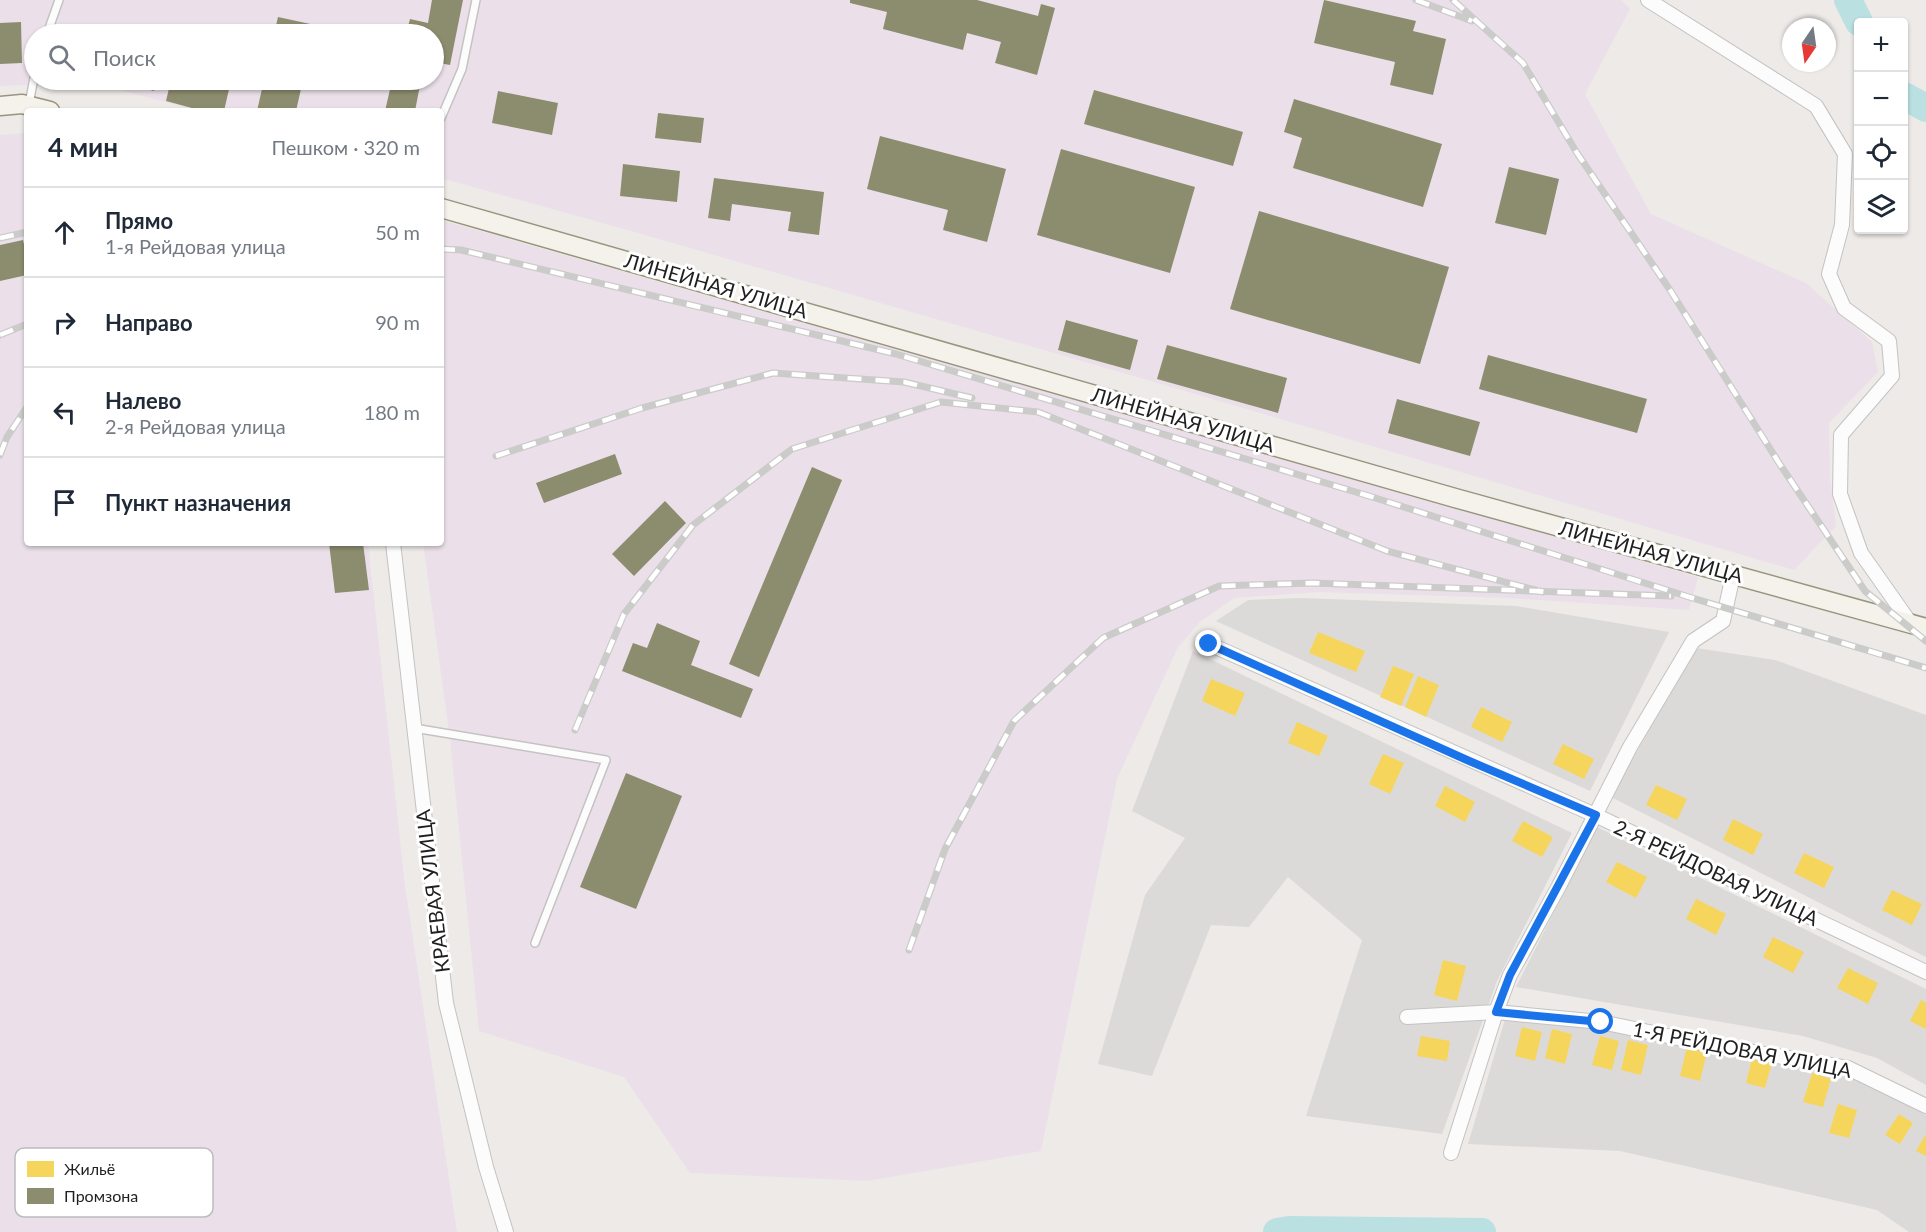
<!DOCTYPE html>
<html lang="ru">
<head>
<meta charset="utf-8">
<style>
  :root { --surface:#fff; --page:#f6f6f7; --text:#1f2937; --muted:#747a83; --line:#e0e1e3 }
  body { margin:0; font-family:Lato,sans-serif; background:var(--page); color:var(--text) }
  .controls { position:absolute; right:18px; top:18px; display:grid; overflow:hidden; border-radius:6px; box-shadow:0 2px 4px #0004 }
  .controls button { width:54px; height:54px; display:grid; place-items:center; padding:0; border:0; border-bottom:2px solid var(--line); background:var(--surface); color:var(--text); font:30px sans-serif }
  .compass { position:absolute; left:1782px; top:18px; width:54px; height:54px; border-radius:50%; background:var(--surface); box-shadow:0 2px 4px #0004; rotate:193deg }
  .stop { position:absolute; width:18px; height:18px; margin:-14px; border:4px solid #1a73e8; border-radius:50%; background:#fff }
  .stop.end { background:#1a73e8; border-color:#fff; box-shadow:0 2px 6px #0008 }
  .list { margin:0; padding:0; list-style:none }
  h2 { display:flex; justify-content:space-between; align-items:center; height:78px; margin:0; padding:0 24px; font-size:26px }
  h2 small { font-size:20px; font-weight:400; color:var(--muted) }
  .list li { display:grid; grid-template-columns:39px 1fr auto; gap:18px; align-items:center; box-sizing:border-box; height:90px; padding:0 24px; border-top:2px solid var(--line) }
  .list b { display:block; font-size:22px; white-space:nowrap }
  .list p { margin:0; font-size:20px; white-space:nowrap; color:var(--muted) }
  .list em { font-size:20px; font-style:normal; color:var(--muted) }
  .icon { flex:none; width:33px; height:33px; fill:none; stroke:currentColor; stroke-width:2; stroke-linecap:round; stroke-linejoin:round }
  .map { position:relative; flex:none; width:1926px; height:1232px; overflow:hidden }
  .search { position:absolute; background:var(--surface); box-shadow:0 2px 4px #0004; left:24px; top:24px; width:420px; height:66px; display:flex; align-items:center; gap:15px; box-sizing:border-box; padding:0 21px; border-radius:33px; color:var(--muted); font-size:22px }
  .panel { position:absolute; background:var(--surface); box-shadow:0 2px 4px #0004; left:24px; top:108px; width:420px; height:438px; border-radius:6px }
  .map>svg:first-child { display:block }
  .residential { fill:#dcdad9 }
  .industrial { fill:#ebe0e9 }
  .homes { fill:#f6d55c }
  .industry { fill:#8c8c6e }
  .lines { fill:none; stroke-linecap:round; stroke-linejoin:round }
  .river { stroke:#bae0e2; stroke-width:28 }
  .lane-casing { stroke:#c4c3c2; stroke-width:10 }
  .street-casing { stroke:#c4c3c2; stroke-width:16 }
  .secondary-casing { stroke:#98957e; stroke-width:21 }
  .lane { stroke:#fcfcfc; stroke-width:7 }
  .street { stroke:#fcfcfc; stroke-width:14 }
  .secondary { stroke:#f4f2eb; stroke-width:18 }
  .rail-casing { stroke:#cbcbca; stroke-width:7 }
  .rail { stroke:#fff; stroke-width:4.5; stroke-dasharray:14; stroke-linecap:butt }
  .route { stroke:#1a73e8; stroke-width:8 }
  .labels { text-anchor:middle; stroke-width:6; stroke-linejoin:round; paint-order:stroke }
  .street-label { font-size:20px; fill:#1f1f1f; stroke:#fff }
  .key { fill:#fff; stroke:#bcbcbc; stroke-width:1.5 }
  .key-label { font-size:16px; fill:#1f1f1f }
</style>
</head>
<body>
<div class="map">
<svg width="1926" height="1232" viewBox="0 0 1926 1232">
  <rect width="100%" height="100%" fill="#edeae8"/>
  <g class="residential">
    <polygon points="1301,598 1516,606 1669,632 1590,791 1216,621 1248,600"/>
    <polygon points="1696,648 1775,660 1926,715 1926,957 1611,797"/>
    <polygon points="1193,651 1572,833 1497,981 1442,1134 1306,1116 1362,940 1288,877 1249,927 1211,925 1152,1076 1098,1064 1145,895 1185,838 1132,811"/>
    <polygon points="1597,827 1926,989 1926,1085 1877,1058 1803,1036 1516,987"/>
    <polygon points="1506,1016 1820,1057 1926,1115 1926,1232 1909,1232 1877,1210 1620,1151 1468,1144"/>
  </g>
  <g class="industrial">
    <polygon points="0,0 1621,0 1630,9 1585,94 1651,214 1806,283 1872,342 1878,372 1829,423 1830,477 1836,526 1794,570 1144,379 624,229 441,178 441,111 198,111 84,80 434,80 434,34 34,34 34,80 43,80 29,85 0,86"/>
    <polygon points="24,133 27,134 27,543 368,543 405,886 457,1232 0,1232 0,135"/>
    <polygon points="441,220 1698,577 1689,610 1507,598 1319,592 1234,598 1200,622 1178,647 1117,779 1041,1151 867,1181 690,1173 624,1077 479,1031 450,739 423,543 441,543"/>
  </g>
  <g class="homes">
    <polygon points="1318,632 1365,651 1356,672 1309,653"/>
    <polygon points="1393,666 1414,674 1401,706 1380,697"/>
    <polygon points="1418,676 1439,685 1426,717 1405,707"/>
    <polygon points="1211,679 1245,693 1235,716 1202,701"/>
    <polygon points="1481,707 1512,722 1502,742 1471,727"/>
    <polygon points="1297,722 1328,736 1319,756 1288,743"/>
    <polygon points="1563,744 1594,759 1584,779 1553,764"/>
    <polygon points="1383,754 1404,763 1390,794 1369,784"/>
    <polygon points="1656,785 1687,799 1677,820 1646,805"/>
    <polygon points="1445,786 1475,802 1465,822 1435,806"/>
    <polygon points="1733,819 1763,834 1753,855 1723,840"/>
    <polygon points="1523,821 1553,837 1542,857 1512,841"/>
    <polygon points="1804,853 1834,867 1824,888 1794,873"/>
    <polygon points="1617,862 1647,877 1636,898 1606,882"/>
    <polygon points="1892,890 1922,904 1912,925 1882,910"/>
    <polygon points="1696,899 1726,914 1716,935 1686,919"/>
    <polygon points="1773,937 1804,952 1793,973 1763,957"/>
    <polygon points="1443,960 1466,966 1457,1001 1434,995"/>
    <polygon points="1848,968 1878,983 1868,1004 1837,988"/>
    <polygon points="1921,1000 1926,1003 1926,1029 1910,1021"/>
    <polygon points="1522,1027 1542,1032 1535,1061 1515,1056"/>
    <polygon points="1552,1029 1572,1034 1565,1064 1545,1058"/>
    <polygon points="1421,1036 1450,1041 1447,1061 1417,1056"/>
    <polygon points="1600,1036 1619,1041 1612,1070 1592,1065"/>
    <polygon points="1628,1040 1648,1045 1641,1075 1621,1070"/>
    <polygon points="1687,1047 1707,1052 1700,1081 1680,1076"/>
    <polygon points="1753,1054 1773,1059 1765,1088 1746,1083"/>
    <polygon points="1812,1073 1831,1079 1823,1107 1803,1102"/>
    <polygon points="1838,1104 1857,1110 1849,1138 1829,1133"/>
    <polygon points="1899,1114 1913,1123 1900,1144 1885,1135"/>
    <polygon points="1926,1134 1926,1156 1916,1151"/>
  </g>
  <g class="industry">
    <polygon points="432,0 463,0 450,65 434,62 434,34 406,34 410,19 428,23"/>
    <polygon points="850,0 977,0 1038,16 1041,4 1055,8 1037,75 995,63 1001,42 967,33 963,50 883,29 887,12 850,3"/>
    <polygon points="1324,0 1416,21 1413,31 1446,39 1433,95 1390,85 1395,62 1314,43"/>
    <polygon points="278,17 315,25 313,34 274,34"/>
    <polygon points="21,22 22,63 0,64 0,23"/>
    <polygon points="114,80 157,80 154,91"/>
    <polygon points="171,80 209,80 230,85 224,111 203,111 166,101"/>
    <polygon points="264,80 303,80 296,111 257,111"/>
    <polygon points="370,80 421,80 415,111 385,111 391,85"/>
    <polygon points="1094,90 1243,132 1233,166 1084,124"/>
    <polygon points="498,91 558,103 552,135 492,123"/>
    <polygon points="1294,99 1442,144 1423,207 1293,168 1302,138 1284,132"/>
    <polygon points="658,113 704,118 701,143 655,138"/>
    <polygon points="880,136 1006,169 987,242 943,230 948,210 867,189"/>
    <polygon points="1061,149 1195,187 1170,273 1037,235"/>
    <polygon points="623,164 680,171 677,202 620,196"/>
    <polygon points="1509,167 1559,179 1546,235 1495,223"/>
    <polygon points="714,178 824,192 819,235 788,231 791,212 732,204 730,221 708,218"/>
    <polygon points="1259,211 1449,267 1420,364 1230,309"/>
    <polygon points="23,240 27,258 27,275 0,281 0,245"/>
    <polygon points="1066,320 1138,340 1130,370 1058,350"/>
    <polygon points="1167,345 1287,378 1278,413 1157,379"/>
    <polygon points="1488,355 1647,399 1637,433 1479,389"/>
    <polygon points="1397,399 1480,422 1470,456 1388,433"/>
    <polygon points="615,454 622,474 544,503 536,483"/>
    <polygon points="812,467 842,480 759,677 729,664"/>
    <polygon points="665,501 686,523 634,576 612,554"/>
    <polygon points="329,543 363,543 369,590 335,593"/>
    <polygon points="657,623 700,641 691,665 753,689 741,718 622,671 633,643 647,648"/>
    <polygon points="626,773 682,796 636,909 580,887"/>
  </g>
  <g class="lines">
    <g class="river">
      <polyline points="1848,0 1859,22"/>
      <polyline points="1904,96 1926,108"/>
      <polyline points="1277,1232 1289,1230 1482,1232"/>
    </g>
    <g class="lane-casing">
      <g id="lane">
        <polyline points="47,34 59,0"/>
        <polyline points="29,104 34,78"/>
        <polyline points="441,118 462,69 476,0"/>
        <polyline points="414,728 606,760 535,943"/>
      </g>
    </g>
    <g class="street-casing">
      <g id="street">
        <polyline points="1648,0 1816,106 1845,154 1842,225 1829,274 1844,308 1889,341 1892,376 1841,435 1840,494 1861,553 1911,624"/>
        <polyline points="393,543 446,1003 486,1167 506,1232"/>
        <polyline points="1209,644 1595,815 1926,972"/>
        <polyline points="1407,1017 1496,1012 1601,1022 1706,1044 1848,1068 1926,1106"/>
        <polyline points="1451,1153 1496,1012 1510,975 1559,886 1630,747 1693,641 1723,621 1733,575"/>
      </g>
    </g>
    <g class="secondary-casing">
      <g id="secondary">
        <polyline points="0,106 22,104 50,111"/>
        <polyline points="441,208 1455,498 1926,628"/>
      </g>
    </g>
    <use href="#lane" class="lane"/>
    <use href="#street" class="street"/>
    <use href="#secondary" class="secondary"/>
    <g class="rail-casing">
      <g id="rail">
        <polyline points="1416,0 1472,21"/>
        <polyline points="1453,0 1523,63 1577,153 1670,290 1779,463 1865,591 1926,641"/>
        <polyline points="0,238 27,232"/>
        <polyline points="441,249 461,250 896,354 1369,496 1689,597 1926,668"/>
        <polyline points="0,335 27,324"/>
        <polyline points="0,455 7,437 27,407"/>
        <polyline points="496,456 642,408 773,373 904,382 972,398"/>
        <polyline points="575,730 624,614 693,525 792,449 941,402 1038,412 1387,551 1543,592"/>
        <polyline points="909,950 945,849 1014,721 1103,638 1219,586 1312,583 1671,596"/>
      </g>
    </g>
    <use href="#rail" class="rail"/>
  </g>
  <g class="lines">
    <polyline class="route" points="1209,644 1467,760 1596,815 1510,975 1496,1012 1601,1022"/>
  </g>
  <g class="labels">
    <g class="street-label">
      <text transform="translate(716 286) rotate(16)" y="7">ЛИНЕЙНАЯ УЛИЦА</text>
      <text transform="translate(1183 420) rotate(16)" y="7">ЛИНЕЙНАЯ УЛИЦА</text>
      <text transform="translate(1651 552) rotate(15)" y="7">ЛИНЕЙНАЯ УЛИЦА</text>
      <text transform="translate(1716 873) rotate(25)" y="7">2-Я РЕЙДОВАЯ УЛИЦА</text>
      <text transform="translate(433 891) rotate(-97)" y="7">КРАЕВАЯ УЛИЦА</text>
      <text transform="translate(1742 1050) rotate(11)" y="7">1-Я РЕЙДОВАЯ УЛИЦА</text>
    </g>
  </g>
  <rect x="15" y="1148" width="198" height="69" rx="9" class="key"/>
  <rect x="27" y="1161" width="27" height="16" fill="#f6d55c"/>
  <rect x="27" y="1188" width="27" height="16" fill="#8c8c6e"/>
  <g class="key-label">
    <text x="64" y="1175">Жильё</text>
    <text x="64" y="1202">Промзона</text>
  </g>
</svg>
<div class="controls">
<button>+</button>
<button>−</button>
<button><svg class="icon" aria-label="locate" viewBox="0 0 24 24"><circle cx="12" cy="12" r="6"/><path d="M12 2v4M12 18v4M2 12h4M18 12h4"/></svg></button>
<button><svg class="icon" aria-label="layers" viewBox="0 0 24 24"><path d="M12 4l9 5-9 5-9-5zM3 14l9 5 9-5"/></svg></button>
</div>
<svg class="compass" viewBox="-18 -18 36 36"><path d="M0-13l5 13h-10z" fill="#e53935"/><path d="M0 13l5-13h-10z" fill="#747a83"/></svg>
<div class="stop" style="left:1601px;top:1022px"></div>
<div class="stop end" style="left:1209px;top:644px"></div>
<div class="search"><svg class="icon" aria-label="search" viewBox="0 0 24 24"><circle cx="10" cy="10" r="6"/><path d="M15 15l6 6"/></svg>Поиск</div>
<section class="panel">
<h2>4 мин<small>Пешком · 320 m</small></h2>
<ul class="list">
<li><svg class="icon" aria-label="ahead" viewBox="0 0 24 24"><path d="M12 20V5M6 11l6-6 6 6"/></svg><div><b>Прямо</b><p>1-я Рейдовая улица</p></div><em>50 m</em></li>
<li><svg class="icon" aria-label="right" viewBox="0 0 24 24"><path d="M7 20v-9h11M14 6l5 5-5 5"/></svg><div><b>Направо</b></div><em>90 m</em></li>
<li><svg class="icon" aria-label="left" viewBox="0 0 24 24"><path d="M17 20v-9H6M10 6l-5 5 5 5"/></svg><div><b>Налево</b><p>2-я Рейдовая улица</p></div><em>180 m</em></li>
<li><svg class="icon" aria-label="arrive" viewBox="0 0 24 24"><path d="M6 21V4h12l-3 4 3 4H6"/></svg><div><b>Пункт назначения</b></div></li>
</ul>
</section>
</div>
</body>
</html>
